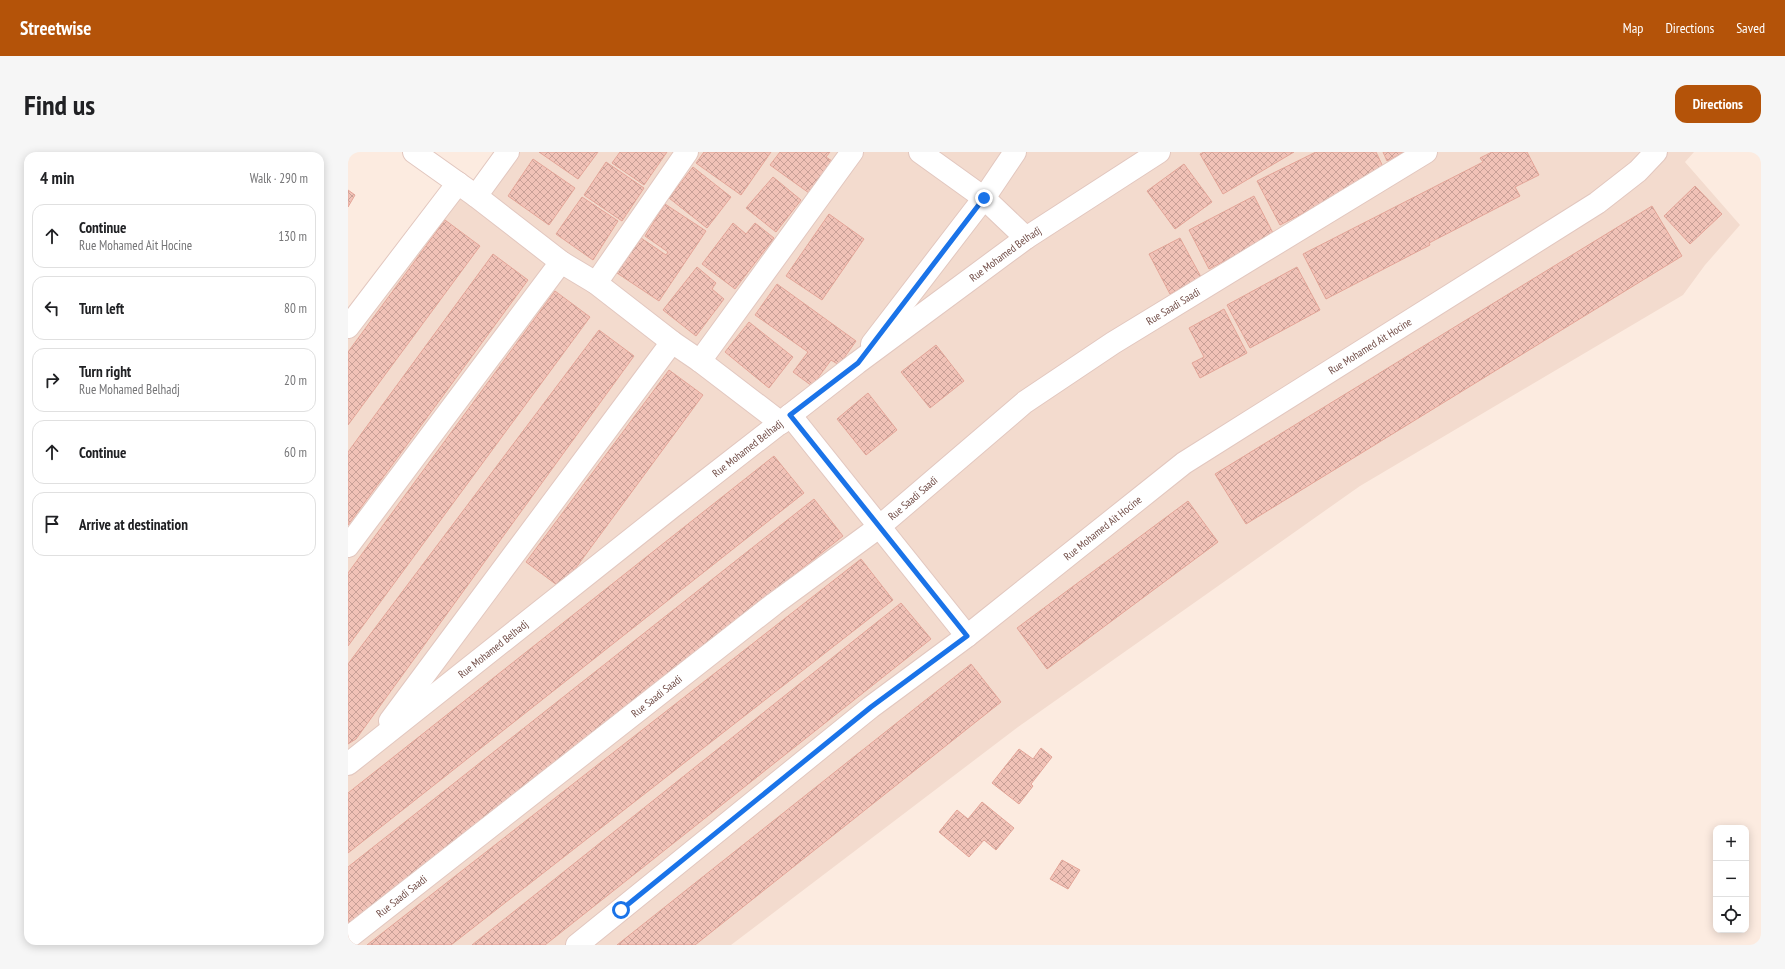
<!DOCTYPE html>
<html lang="en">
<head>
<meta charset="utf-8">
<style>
  :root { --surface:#fff; --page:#f6f6f6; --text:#202124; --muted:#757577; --line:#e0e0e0; --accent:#b45309 }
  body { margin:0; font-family:"PT Sans Narrow",sans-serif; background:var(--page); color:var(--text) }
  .controls { position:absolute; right:12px; bottom:12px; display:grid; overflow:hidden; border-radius:8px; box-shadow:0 2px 10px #0003 }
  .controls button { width:36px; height:36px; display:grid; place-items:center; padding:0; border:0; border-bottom:1px solid var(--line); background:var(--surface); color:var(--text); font:20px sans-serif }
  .stop { position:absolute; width:12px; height:12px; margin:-9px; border:3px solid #1a73e8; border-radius:50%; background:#fff }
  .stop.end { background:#1a73e8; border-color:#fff; box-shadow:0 1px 4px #0008 }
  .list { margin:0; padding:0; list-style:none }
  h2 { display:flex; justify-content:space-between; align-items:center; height:52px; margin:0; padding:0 16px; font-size:17px }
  h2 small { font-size:13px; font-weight:400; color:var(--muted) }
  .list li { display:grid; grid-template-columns:26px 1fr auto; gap:12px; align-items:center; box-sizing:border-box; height:64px; margin:0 8px 8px; padding:0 8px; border:1px solid var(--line); border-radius:12px }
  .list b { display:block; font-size:15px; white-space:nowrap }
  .list p { margin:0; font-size:13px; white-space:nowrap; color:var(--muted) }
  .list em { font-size:13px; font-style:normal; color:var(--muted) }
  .icon { flex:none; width:22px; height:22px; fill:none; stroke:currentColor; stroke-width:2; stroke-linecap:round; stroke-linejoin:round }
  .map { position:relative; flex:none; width:1413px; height:793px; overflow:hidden; border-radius:12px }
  header { display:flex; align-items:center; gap:24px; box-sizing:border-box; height:56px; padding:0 20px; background:var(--accent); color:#fff }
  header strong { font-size:19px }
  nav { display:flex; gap:22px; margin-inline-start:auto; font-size:14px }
  .intro { display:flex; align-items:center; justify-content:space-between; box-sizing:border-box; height:96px; padding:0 24px }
  h1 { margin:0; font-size:28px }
  .button { padding:10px 18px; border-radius:12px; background:var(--accent); color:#fff; font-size:14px; font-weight:700 }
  main { display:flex; gap:24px; padding:0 24px }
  aside { flex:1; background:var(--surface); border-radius:12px; box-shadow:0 2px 10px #0003 }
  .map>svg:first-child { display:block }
  .residential { fill:#f3dbce }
  .building { fill:url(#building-cross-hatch); stroke:#e3a598 }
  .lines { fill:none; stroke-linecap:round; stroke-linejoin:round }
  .minor-casing { stroke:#e2c7bf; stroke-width:24 }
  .minor { stroke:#fff; stroke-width:22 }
  .route { stroke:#1a73e8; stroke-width:5 }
  .labels { text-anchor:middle; stroke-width:3; stroke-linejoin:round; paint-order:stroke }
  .street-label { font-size:11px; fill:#724e48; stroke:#fff0e6 }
</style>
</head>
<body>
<header>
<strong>Streetwise</strong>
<nav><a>Map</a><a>Directions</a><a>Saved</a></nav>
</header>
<div class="intro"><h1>Find us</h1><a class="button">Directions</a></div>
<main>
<aside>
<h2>4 min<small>Walk · 290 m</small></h2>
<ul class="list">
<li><svg class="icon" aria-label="ahead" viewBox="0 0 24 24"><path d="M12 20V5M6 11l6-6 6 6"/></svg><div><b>Continue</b><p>Rue Mohamed Ait Hocine</p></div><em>130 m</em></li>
<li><svg class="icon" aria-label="left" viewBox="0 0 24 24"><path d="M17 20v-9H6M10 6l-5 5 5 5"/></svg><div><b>Turn left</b></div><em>80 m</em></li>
<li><svg class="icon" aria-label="right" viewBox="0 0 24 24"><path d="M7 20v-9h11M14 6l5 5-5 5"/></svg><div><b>Turn right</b><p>Rue Mohamed Belhadj</p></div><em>20 m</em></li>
<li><svg class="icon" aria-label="ahead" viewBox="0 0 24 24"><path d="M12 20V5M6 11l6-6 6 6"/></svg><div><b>Continue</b></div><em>60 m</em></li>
<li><svg class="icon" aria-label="arrive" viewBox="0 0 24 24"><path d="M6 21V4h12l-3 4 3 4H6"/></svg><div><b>Arrive at destination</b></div></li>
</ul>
</aside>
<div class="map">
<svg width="1413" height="793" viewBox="0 0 1413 793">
  <defs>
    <pattern id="building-cross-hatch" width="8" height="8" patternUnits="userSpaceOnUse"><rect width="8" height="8" fill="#f1c2b7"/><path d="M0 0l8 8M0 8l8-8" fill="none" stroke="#c8a097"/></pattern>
  </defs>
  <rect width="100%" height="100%" fill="#fcebe0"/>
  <polygon class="residential" points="149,0 1346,0 1337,10 1392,73 1357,113 1335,143 1012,334 670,575 383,793 0,793 0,163 109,44 134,20"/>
  <g class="building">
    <polygon points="191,0 250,0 230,27"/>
    <polygon points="272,0 319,0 296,33 264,11"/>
    <polygon points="356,0 423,0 393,43 348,11"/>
    <polygon points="432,0 482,0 478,5 484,9 461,41 422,13"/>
    <polygon points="856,0 946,0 875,42 852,2"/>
    <polygon points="968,0 1028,0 1037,19 932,73 909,29"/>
    <polygon points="1035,0 1056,0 1039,9"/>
    <polygon points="1144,0 1179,0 1191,23 1167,35 1172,44 1081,91 1082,93 978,147 955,102 1135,10 1132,6"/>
    <polygon points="185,7 227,36 201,73 160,44"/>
    <polygon points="258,10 296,36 274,69 236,43"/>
    <polygon points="836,12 864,50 827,77 799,39"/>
    <polygon points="345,15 383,45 359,76 321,46"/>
    <polygon points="425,25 453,48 428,80 398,56"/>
    <polygon points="1347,34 1374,62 1342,92 1316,64"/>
    <polygon points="0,38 7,43 0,55"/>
    <polygon points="906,44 926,83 861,117 841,78"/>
    <polygon points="234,45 270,69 245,108 208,82"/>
    <polygon points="317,52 358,79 311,149 269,121 293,86 318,103 320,100 297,84"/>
    <polygon points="1304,54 1334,104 898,372 867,322"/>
    <polygon points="481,62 516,87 474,148 438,124"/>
    <polygon points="97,68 132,94 0,273 0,200"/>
    <polygon points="385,71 398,82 407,71 426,86 387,137 354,112"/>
    <polygon points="832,86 853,125 822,142 801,102"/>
    <polygon points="145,102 180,128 0,373 0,300"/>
    <polygon points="349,115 368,131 364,137 376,147 348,184 315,158"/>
    <polygon points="949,115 972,158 902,196 879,153"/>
    <polygon points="429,132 508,189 491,213 483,208 464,234 445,220 460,200 407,163"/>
    <polygon points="207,139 242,165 0,494 0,421"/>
    <polygon points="876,157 899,201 852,226 844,211 856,205 841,176"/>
    <polygon points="401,170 445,205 421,236 377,200"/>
    <polygon points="251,178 286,204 8,587 0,592 0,512"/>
    <polygon points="588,193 616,229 582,256 553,220"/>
    <polygon points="321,218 355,243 213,436 178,410"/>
    <polygon points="520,241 549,278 518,303 489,267"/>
    <polygon points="426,304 456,341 0,701 0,641"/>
    <polygon points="466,347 495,384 0,775 0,715"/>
    <polygon points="840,349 870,390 699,517 669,476"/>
    <polygon points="513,407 545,448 103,793 19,793"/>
    <polygon points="553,451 583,487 197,793 124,793"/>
    <polygon points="623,512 653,550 347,793 269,793"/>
    <polygon points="693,596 704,605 683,632 685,634 671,652 644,631 671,597 685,607"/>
    <polygon points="634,650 666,676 648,698 636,688 621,705 591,680 609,658 620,667"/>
    <polygon points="714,708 732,718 720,737 702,727"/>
  </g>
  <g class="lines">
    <g class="minor-casing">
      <g id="minor">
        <polyline points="66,0 128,44 213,110 248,131 324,190 352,209 433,271"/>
        <polyline points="572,0 636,46 678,86"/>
        <polyline points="128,44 160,0"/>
        <polyline points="248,131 339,0"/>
        <polyline points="0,175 110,31"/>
        <polyline points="524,192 636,46 667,0"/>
        <polyline points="352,209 504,0"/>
        <polyline points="442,263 619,484"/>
        <polyline points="0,394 213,110"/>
        <polyline points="42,569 324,190"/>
        <path id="s1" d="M0 612 324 355 509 211 678 86 811 0"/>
        <path id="s2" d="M0 786 426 452 531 375 677 250 765 191 1078 0"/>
        <path id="s3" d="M229 793 523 555 619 484 836 311 1249 51 1290 19 1308 0"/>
      </g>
    </g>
    <use href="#minor" class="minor"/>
  </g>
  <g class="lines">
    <polyline class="route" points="273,758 523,555 619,484 442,263 510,211 636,46"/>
  </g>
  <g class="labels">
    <g class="street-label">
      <text dy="4" stroke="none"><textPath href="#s1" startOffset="832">Rue Mohamed Belhadj</textPath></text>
      <text dy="4" stroke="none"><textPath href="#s2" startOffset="1040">Rue Saadi Saadi</textPath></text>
      <text dy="4" stroke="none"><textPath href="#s3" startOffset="995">Rue Mohamed Ait Hocine</textPath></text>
      <text dy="4" stroke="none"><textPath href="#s1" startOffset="509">Rue Mohamed Belhadj</textPath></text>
      <text dy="4" stroke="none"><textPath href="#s2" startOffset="716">Rue Saadi Saadi</textPath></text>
      <text dy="4" stroke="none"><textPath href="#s3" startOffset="671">Rue Mohamed Ait Hocine</textPath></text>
      <text dy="4" stroke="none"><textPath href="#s1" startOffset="185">Rue Mohamed Belhadj</textPath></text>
      <text dy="4" stroke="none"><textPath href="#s2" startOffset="392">Rue Saadi Saadi</textPath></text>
      <text dy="4" stroke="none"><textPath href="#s2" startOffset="68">Rue Saadi Saadi</textPath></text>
    </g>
  </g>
</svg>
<div class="controls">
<button>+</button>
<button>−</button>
<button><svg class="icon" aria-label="locate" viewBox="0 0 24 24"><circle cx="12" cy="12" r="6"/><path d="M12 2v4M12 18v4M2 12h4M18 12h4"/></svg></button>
</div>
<div class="stop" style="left:273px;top:758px"></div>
<div class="stop end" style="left:636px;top:46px"></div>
</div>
</main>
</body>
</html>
